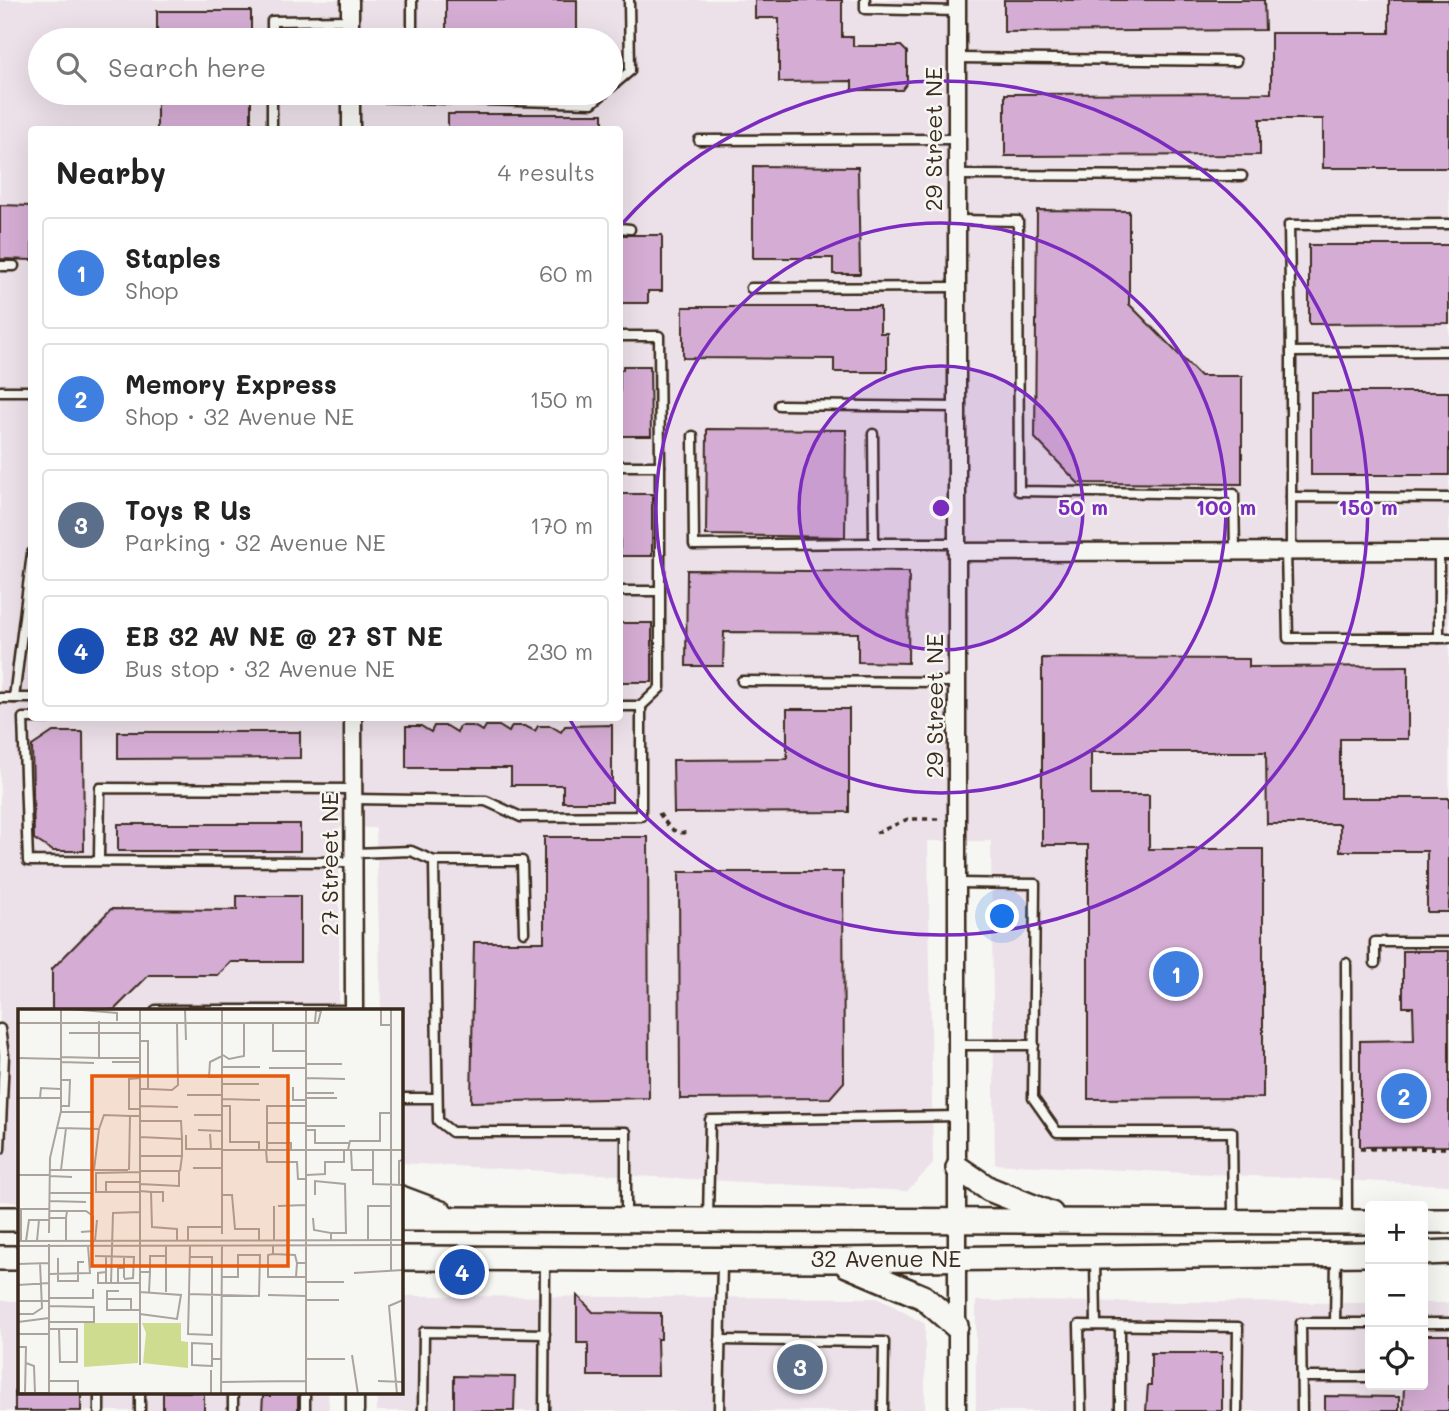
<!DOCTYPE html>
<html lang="en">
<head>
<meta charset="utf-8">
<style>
  :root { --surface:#fff; --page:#f6f6f6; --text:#222; --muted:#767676; --line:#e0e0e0; --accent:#d1495b }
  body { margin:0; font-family:Mali,sans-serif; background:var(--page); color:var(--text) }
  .controls { position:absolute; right:21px; bottom:21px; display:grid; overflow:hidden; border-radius:7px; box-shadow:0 7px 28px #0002 }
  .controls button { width:63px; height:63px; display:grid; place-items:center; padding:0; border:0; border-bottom:2px solid var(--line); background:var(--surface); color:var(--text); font:35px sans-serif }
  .you { position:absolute; left:1003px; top:917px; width:24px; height:24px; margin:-18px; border:5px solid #fff; border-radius:50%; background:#1a73e8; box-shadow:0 0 0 10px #1a73e833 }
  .badge { display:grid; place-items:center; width:46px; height:46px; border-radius:50%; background:var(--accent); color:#fff; font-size:23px; font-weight:700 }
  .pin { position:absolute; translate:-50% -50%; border:4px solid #fff; box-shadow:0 2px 7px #0006 }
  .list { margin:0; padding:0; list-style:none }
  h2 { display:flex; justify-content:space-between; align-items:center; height:91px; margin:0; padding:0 28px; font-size:30px }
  h2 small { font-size:23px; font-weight:400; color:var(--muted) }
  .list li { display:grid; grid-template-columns:46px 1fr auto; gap:21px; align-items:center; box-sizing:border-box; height:112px; margin:0 14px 14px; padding:0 14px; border:2px solid var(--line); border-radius:7px }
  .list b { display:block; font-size:26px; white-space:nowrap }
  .list p { margin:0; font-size:23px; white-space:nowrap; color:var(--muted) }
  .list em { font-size:23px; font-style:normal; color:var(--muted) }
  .icon { flex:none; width:38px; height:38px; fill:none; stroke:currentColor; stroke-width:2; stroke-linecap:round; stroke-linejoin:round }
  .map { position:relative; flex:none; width:1449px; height:1411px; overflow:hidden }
  .search { position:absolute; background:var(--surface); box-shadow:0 7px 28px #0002; left:28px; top:28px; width:595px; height:77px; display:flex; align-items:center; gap:18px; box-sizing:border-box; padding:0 24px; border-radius:38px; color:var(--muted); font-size:26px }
  .panel { position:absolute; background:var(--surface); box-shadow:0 7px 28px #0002; left:28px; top:126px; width:595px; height:595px; border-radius:7px }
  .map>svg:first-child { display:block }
  .built { fill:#ece0e9; fill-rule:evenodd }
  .building { fill:#d5add4; stroke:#3b2a1e; stroke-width:2 }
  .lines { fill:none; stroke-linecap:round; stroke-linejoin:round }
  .service-casing { stroke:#3b2a1e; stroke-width:13 }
  .minor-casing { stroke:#3b2a1e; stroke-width:21 }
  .secondary-casing { stroke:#3b2a1e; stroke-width:28 }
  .path { stroke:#3b2a1e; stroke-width:3.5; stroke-dasharray:5 5; stroke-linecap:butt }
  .service { stroke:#f6f6f2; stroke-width:8 }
  .minor { stroke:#f6f6f2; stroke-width:16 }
  .secondary { stroke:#f6f6f2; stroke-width:23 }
  .ring { fill:none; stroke:#7b2cbf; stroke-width:3.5 }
  .labels { text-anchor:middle; stroke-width:5; stroke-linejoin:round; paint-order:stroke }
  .street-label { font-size:23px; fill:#3b2a1e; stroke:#f6f6f2 }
  .inset-road { fill:none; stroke:#aba49d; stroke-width:2 }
  .view { fill:#e8590c; fill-opacity:0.15; stroke:#e8590c; stroke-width:3.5 }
  .inset-edge { fill:none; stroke:#3b2a1e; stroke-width:3.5 }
  .centre { fill:#7b2cbf; stroke:#f6f6f2; stroke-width:3.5 }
  .ring-label { font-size:21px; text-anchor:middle; font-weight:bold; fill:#7b2cbf; stroke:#f6f6f2; stroke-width:5; stroke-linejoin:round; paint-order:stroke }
</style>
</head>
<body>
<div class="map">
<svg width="1449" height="1411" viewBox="0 0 1449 1411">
  <rect width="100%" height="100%" fill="#f6f6f2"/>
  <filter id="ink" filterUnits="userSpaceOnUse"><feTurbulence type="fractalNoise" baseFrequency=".0143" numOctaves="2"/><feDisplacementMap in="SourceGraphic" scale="14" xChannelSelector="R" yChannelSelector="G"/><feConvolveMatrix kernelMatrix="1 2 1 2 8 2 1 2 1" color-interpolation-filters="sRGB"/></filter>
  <g filter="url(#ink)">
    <g class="built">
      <path d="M0 0H1449V1185L995 1164 991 841H928L933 1164 907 1191 401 1163V1010H381L376 828 339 827V1010H19V1202L0 1201ZM40 40H611V93H40ZM32 130H620V718H32Z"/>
      <polygon points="401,1296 879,1298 925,1324 925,1411 377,1411 377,1392 401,1392"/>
      <polygon points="0,1301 19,1301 19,1392 328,1392 329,1411 0,1411"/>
      <polygon points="976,1301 1370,1303 1370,1385 1423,1385 1423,1303 1449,1303 1449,1411 976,1411"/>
    </g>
    <g class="building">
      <rect x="446" y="0" width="131" height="40"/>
      <polygon points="755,0 842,0 842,37 853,37 853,46 901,46 907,52 907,83 902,90 852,90 852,81 779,82 779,18 755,18"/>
      <polygon points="1004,0 1264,0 1265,30 1004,32"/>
      <polygon points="1389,0 1449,0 1449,168 1323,168 1323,119 1260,119 1260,155 1005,156 1005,94 1271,93 1271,33 1389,33"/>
      <rect x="157" y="11" width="94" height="29"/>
      <rect x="157" y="93" width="94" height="37"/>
      <rect x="448" y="114" width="155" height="16"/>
      <polygon points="753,166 858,167 860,274 833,274 833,258 753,258"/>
      <polygon points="0,205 32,206 32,260 0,259"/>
      <polygon points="1037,210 1129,211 1129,304 1200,376 1242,376 1242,484 1078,483 1035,438"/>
      <polygon points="620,235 662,235 662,291 648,291 648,303 620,303"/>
      <polygon points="1309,245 1449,245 1449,323 1309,324"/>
      <polygon points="683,307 880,307 880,333 887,333 887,372 834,372 834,359 683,358"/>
      <polygon points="623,366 650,366 651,436 620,436 620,370 623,370"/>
      <rect x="1311" y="392" width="138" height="83"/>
      <polygon points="707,429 846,430 845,537 706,535"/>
      <rect x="620" y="494" width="32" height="62"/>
      <polygon points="687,570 909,572 908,663 858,662 858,633 724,632 723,666 686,666"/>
      <rect x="620" y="623" width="32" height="59"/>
      <polygon points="1042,658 1249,659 1249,667 1408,666 1408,739 1340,739 1340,798 1449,798 1449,912 1427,912 1427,851 1340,851 1340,824 1267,824 1266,752 1091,752 1091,795 1149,795 1149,849 1263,849 1263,1098 1088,1099 1088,845 1042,845"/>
      <polygon points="787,709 849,709 849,812 674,813 673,760 787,759"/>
      <polygon points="612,725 612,802 563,802 563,785 511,785 511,768 406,768 406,726 421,726 431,732 434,726 447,726 457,732 460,726 473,726 483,731 486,726 499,726 509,732 512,726 525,726 535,731 538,726 551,726 561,732 565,726"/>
      <polygon points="53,732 83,732 84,851 53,851 34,839 32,746"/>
      <polygon points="118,732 300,732 300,758 118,759"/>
      <rect x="118" y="824" width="182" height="27"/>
      <polygon points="544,837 648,837 649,1098 471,1102 474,942 544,942"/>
      <polygon points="679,872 843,872 844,1082 830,1098 680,1099"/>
      <polygon points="237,896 300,896 300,962 231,962 218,975 149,975 114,1010 52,1010 52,969 111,909 237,910"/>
      <polygon points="1403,951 1449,951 1449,1146 1360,1147 1360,1041 1414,1040 1413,1007 1403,1007"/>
      <polygon points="577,1295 593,1312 661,1313 661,1339 657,1339 658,1376 588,1376 588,1343 577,1343"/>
      <polygon points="1423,1335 1449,1335 1449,1411 1403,1411 1404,1385 1423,1385"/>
      <polygon points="1151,1353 1222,1353 1222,1411 1146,1411 1148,1385 1151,1385"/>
      <polygon points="454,1376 515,1377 514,1411 454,1411"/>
      <rect x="15" y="1392" width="66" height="19"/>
      <rect x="163" y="1392" width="41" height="19"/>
      <polygon points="270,1392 298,1392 298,1411 262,1411 263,1396 270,1396"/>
      <polygon points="1325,1396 1399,1397 1399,1411 1325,1411"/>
    </g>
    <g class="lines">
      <g class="service-casing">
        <g id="service">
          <polyline points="412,0 412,40"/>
          <polyline points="865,0 865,9 957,11"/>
          <polyline points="272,40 272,21 350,20"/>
          <polyline points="957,58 1236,61"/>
          <polyline points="611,87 630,71 629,0"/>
          <polyline points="351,97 412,98 412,93"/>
          <polyline points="412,98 592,103 604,93"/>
          <polyline points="272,130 272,93"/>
          <polyline points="699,140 957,139"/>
          <polyline points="957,175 1242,176"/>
          <polyline points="957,220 1018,221 1019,491 1234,494 1235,551"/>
          <polyline points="620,228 630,229"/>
          <polyline points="0,266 14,266"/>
          <polyline points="751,288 957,287"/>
          <polyline points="620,336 659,336 660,466"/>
          <polyline points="1291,352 1289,225 1449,224"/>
          <polyline points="0,391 32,391"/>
          <polyline points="779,405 957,407"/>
          <polyline points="873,434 874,543 957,543"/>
          <polyline points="693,436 694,545 874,543"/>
          <polyline points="620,466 660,466 660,591"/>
          <polyline points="1291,497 1291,352 1449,351"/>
          <polyline points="1286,551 1288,638 1449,638"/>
          <polyline points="1291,551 1291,497 1449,498"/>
          <polyline points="620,591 660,591 660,688 641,706"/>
          <polyline points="1439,638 1439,551"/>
          <polyline points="742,681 957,682"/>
          <polyline points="0,698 32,698"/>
          <polyline points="14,698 32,553"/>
          <polyline points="48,718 23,718 28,861 353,862"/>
          <polyline points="353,799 486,801 521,817 641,816 641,706 620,706"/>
          <polyline points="353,853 411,851 434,861 438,1121 452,1132 626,1132 626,1219"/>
          <polyline points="99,858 100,788 353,789"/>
          <polyline points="434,861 522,861 524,932"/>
          <polyline points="958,883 1035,884 1033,1098 1057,1132 1232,1132 1233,1219"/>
          <polyline points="1346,963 1347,1219"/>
          <polyline points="1375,963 1375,942 1449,942"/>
          <polyline points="156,1010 354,1010"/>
          <polyline points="0,1029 4,1055 0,1149"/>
          <polyline points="958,1045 1034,1045"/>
          <polyline points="401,1098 436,1098"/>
          <polyline points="708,1219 710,1120 958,1116"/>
          <polyline points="1336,1257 1335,1323 1370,1323"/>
          <polyline points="1095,1258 1096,1325"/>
          <polyline points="1423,1323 1449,1323"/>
          <polyline points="720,1340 884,1342 883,1411"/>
          <polyline points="1302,1377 1370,1377"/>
          <polyline points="99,1411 99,1392"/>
          <polyline points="140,1411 140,1392"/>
          <polyline points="233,1411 233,1392"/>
          <polyline points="305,1411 305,1392"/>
          <polyline points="423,1411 424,1332 545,1334"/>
          <polyline points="544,1411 545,1262"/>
          <polyline points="719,1411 722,1263"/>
          <polyline points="1081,1411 1079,1325 1238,1327 1237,1411"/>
          <polyline points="1120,1411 1120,1326"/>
          <polyline points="1302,1411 1301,1323 1335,1323"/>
        </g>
      </g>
      <g class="minor-casing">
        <g id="minor">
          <polyline points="350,0 350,40"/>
          <polyline points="957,0 957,1411"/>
          <polyline points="351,93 351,130"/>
          <polyline points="957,552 1449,551"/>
          <polyline points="353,718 354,1010"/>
          <polyline points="355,1392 355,1411"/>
        </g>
      </g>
      <g class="secondary-casing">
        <g id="secondary">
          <polyline points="958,1168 989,1189 1051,1214"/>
          <polyline points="401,1198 441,1213"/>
          <polyline points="0,1219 19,1219"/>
          <polyline points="401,1219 1370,1222"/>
          <polyline points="1423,1221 1449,1221"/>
          <polyline points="1423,1253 1449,1252"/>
          <polyline points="0,1258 19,1258"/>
          <polyline points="401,1258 834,1260 1370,1254"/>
          <polyline points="847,1265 923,1297 956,1326"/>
        </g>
      </g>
      <g class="path">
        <path d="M659 813C669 827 671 833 688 833"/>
        <polyline points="876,833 908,819 941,819"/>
        <polyline points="1360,1149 1449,1148"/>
      </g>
      <use href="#service" class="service"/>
      <use href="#minor" class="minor"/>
      <use href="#secondary" class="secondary"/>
    </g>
  </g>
  <circle cx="941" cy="508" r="142" fill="#7b2cbf" fill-opacity=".12"/>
  <g class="ring">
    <circle cx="941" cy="508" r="142"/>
    <circle cx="941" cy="508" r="285"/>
    <path d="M621 225A427 427 0 1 1 569 718"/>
  </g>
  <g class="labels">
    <g class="street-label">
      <text transform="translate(934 139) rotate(-90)" y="8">29 Street NE</text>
      <text transform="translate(935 706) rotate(-90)" y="8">29 Street NE</text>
      <text transform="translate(330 864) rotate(-90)" y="8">27 Street NE</text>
      <text x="886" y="1267">32 Avenue NE</text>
    </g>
  </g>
  <g transform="translate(18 1009)">
    <rect width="385" height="385" fill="#f6f6f2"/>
    <path d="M66 314H120V354L66 358ZM124 314H163V332L170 333V359L125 354 128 324Z" fill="#cedc90"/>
    <path class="inset-road" d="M52 0 99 4V12M122 0V356M167 0 168 31M204 0V225M288 0V385M363 0V16H373M81 12V49H122M255 13V42H288M0 14H300L303 2H298L297 13M51 24H122M122 32H130V80H122M205 46 211 50 226 47V13M204 47 192 53 191 68H204M43 48 81 49M0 49 43 50M43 53 76 54M94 53H122M288 55H324M204 58H242M251 59H287M122 69 111 70V100H122M288 69 327 70M43 71H52L51 97H43M204 75H241M275 78V91H288M130 80 154 81 160 76 159 13M288 84H316M169 86H204M0 89H43M22 89 23 79 42 80M288 89H319M204 90 242 91M122 97 160 98M204 97H212V133H241V141M43 103H76M176 106H204M122 112H163L164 130M249 114V97H288M289 117H327M40 119 81 120 76 161M81 120 86 106 112 107M180 121 204 122M289 121H297V134H308M192 125 193 140H204M168 126V140H193M122 128 164 130V147M249 134V114H289M308 134H331M204 141H385M248 141 249 153H279L280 170H288M249 141V134H273V141M330 141 332 132H362V104H373M333 141 334 161H355M355 141V175L385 176M122 147H164L162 162M175 159H204M31 161H110M43 161 48 119M111 161 112 107H122M122 163 78 164V183H122M0 166H31M289 166 307 165V153H326V141M31 167 54 168M122 175 161 177V162H123M381 175V152L385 151M122 182 133 183 134 218 159 220V231M88 183V173H122M133 183H145V193M31 184H73M204 186H214L217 220H241V232M297 186V172L327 175 328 224H313M31 192 68 193M256 197V232M260 197 288 196M31 202H49L48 209M49 202H68L75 207M122 203 95 204 93 274H122M31 209H48V232M295 209 296 221 313 224V231M63 223 75 222V207M31 224 32 149 43 102V0M350 231V197H373M0 232 385 231M3 232V200H31M8 232 11 211H31M19 232 21 211M77 232 79 211M170 232V218H204M31 235V385M255 236V245L277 246 279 254H288M0 237 385 236M172 237 171 285 241 287 242 246H220V268H204M255 245 250 246V268H278M77 247 116 248 115 269 106 270M88 247V274H93M40 249V272H60V253H66M279 254 278 268H288M0 255 31 254M373 261V0M88 263 80 264V274H88M122 263H132L131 283M132 263V247H148M336 264 385 261M31 265 72 264 70 237M106 269V247M288 273H326M100 274V259H106M0 276 31 274M101 282H89V301H122M148 283V237M171 285 170 325 194 326V248H172M250 286 288 287M31 289H75V280M89 290H113V301M288 291H321M0 292H31M31 297 76 298V313H32M0 305H15L24 299 22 254M122 305 159 310 163 286 122 283M0 313 31 309M31 320H41L42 353H59V320H41M0 325H31M0 338H8L7 384M334 346 340 385M194 350V335L174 334V356L194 357V350H204M288 350H327M8 354 16 357 17 384M31 372H60V385M360 372 385 373M204 373 288 372M0 384H31M193 385V361M203 385 204 236M379 385 371 297 385 291"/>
    <path class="view" d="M74 67H270V257H74Z"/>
    <rect width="385" height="385" class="inset-edge"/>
  </g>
  <circle cx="941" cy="508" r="10" class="centre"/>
  <g class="ring-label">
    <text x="1083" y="515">50 m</text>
    <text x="1226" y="515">100 m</text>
    <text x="1368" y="515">150 m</text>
  </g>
</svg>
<div class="controls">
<button>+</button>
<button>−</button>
<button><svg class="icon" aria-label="locate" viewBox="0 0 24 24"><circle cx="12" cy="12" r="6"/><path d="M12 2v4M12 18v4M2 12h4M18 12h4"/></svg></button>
</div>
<div class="you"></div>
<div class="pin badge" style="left:1176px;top:974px;background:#3f7fe0">1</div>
<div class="pin badge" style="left:1404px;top:1096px;background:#3f7fe0">2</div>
<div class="pin badge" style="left:800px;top:1367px;background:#5c6f8a">3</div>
<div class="pin badge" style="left:462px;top:1272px;background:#1a4fb4">4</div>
<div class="search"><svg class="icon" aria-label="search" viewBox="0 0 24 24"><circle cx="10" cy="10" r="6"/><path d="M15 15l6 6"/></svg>Search here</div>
<section class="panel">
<h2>Nearby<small>4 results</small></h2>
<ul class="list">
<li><span class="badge" style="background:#3f7fe0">1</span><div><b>Staples</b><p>Shop</p></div><em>60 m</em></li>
<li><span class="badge" style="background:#3f7fe0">2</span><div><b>Memory Express</b><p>Shop · 32 Avenue NE</p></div><em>150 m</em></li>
<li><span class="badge" style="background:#5c6f8a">3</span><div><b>Toys R Us</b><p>Parking · 32 Avenue NE</p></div><em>170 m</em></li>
<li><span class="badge" style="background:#1a4fb4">4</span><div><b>EB 32 AV NE @ 27 ST NE</b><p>Bus stop · 32 Avenue NE</p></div><em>230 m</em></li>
</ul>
</section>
</div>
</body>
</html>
